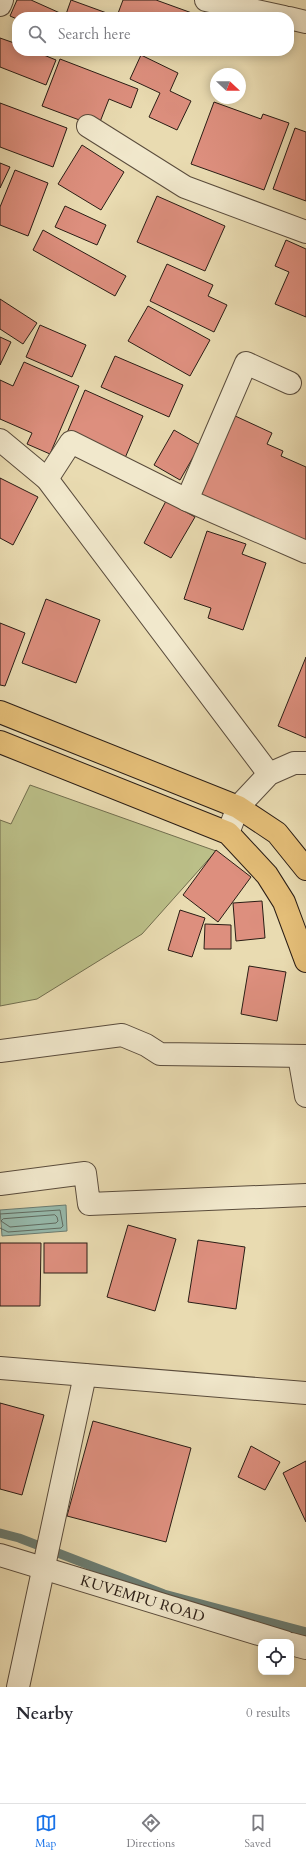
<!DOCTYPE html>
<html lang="en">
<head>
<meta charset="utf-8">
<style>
  :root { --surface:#fff; --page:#f7f7f7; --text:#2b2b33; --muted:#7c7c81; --line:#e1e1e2; --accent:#1a73e8 }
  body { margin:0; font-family:Cardo,serif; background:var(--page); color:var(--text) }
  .controls { position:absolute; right:12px; bottom:12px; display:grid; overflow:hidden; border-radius:8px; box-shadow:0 2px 10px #0003 }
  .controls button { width:36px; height:36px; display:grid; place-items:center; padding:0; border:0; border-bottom:1px solid var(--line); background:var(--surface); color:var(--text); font:20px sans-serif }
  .compass { position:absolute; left:210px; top:68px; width:36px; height:36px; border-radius:50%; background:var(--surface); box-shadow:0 2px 10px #0003; rotate:112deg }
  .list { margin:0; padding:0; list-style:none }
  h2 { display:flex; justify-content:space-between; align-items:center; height:52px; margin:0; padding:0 16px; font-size:17px }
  h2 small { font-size:13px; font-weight:400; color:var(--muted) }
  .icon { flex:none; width:22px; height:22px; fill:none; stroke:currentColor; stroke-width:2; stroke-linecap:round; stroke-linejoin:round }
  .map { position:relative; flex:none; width:306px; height:1687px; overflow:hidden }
  .search { position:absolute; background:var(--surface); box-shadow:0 2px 10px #0003; left:12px; right:12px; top:12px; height:44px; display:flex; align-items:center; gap:10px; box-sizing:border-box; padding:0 14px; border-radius:16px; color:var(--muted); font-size:15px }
  .sheet { height:116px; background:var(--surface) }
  nav { display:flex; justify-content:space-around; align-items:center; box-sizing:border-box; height:56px; border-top:1px solid var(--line); background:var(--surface); font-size:11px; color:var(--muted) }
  nav a { display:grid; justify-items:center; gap:2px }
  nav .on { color:var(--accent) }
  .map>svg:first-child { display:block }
  .green { fill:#bbbf88; stroke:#726e4e }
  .water { fill:#97bbae; stroke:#6b7c71 }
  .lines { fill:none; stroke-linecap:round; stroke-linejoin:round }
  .shore { stroke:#606c62; stroke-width:1 }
  .stream { stroke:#6b7c71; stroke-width:9 }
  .building { fill:#dd8f7e; stroke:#2a1d15 }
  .minor-casing { stroke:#5a4c3c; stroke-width:24 }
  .major-casing { stroke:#2a1d15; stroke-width:24 }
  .minor { stroke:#f1e8cc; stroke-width:22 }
  .major { stroke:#e4be78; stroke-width:22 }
  .labels { text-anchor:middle; stroke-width:3; stroke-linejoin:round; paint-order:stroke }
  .street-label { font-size:15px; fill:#2a1d15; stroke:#f1e8cc }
</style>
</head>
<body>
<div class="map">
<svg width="306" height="1687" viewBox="0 0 306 1687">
  <rect width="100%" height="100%" fill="#e9dbb1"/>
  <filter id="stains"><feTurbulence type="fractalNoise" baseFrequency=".005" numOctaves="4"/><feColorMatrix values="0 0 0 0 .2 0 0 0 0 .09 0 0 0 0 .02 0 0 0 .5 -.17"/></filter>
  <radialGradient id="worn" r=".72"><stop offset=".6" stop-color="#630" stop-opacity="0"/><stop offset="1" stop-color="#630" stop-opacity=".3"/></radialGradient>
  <polygon class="green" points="30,785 216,851 142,934 37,999 0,1006 0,820 11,824"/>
  <polygon class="water" points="66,1205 67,1231 2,1236 0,1210"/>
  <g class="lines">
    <g class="shore">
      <polyline points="0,1214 60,1210 63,1226 61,1228 8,1232 0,1228"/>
      <polygon points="55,1215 57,1217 58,1221 56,1223 10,1227 1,1221 3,1219"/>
    </g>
    <polyline class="stream" points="0,1533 19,1538 164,1594 306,1632"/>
  </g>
  <g class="building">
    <polygon points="17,0 31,0 60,13 58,17 17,17 17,19 10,16"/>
    <polygon points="71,0 115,16 115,17 65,17"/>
    <polygon points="123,0 156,0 203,17 119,17 117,16"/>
    <polygon points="0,38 17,44 17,51 34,51 56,60 46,85 0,67"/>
    <polygon points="141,55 178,73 170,91 191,101 177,130 149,117 160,93 130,79"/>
    <polygon points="60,59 138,89 131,108 109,99 98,127 42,106"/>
    <polygon points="214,102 261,119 263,114 289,123 264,190 191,164"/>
    <polygon points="0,103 67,128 53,167 0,147"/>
    <polygon points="295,128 306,132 306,201 273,189"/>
    <polygon points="82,145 124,172 101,210 58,184"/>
    <polygon points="0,163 10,167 0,188"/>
    <polygon points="15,170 48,183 28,236 0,225 0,207"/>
    <polygon points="157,196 225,226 205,271 137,242"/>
    <polygon points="65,206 106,225 97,245 55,227"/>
    <polygon points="43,230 126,276 115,296 33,250"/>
    <polygon points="286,240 306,249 306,317 275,304 289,272 275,266"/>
    <polygon points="167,264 213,285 208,296 227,305 214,332 150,301"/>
    <polygon points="0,299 37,323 23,344 0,329"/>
    <polygon points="148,306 210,340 190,376 128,341"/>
    <polygon points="40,325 86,345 72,377 26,357"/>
    <polygon points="0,337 11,342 0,365"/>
    <polygon points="115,356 183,385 169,417 101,387"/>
    <polygon points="24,362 79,386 50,454 27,444 32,433 0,419 0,380 13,386"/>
    <polygon points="85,390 143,416 125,458 67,433"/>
    <polygon points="233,415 272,433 267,444 283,451 281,456 306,467 306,546 196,498"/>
    <polygon points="174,430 200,445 180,480 154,465"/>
    <polygon points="0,478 38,497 13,545 0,538"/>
    <polygon points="166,501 195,517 171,558 144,543"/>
    <polygon points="207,531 246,544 242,554 266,563 243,630 208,618 211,608 184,599"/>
    <polygon points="46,599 100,620 76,683 22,663"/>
    <polygon points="0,623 25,633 5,686 0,685"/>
    <polygon points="306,657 306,738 278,726"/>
    <polygon points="216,850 251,877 218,922 183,895"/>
    <polygon points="262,901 265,938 236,941 233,903"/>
    <polygon points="180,910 205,918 192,957 168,950"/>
    <polygon points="205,924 231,925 231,949 204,949"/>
    <polygon points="249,966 286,972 277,1021 241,1014"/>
    <polygon points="128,1225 176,1239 155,1311 107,1297"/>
    <polygon points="198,1240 245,1247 236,1309 188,1302"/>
    <polygon points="0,1243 41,1243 40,1306 0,1306"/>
    <rect x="44" y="1243" width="43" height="30"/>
    <polygon points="0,1403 44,1415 22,1495 0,1489"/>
    <polygon points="93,1421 191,1448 166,1542 67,1516"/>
    <polygon points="251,1446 280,1462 265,1490 238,1477"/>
    <polygon points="306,1461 306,1522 283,1473"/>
  </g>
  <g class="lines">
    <g class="minor-casing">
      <g id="minor">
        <polyline points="206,0 284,17"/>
        <polyline points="0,5 2,0"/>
        <polyline points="289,18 306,22"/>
        <polyline points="88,126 185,187 306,232"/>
        <polyline points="0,440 47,479 269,774"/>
        <polyline points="47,479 71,442 187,500 306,552"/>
        <polyline points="187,500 246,363 290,383"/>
        <polyline points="228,833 238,807 269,774 294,763 306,763"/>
        <polyline points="0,1051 122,1035 146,1045 160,1054 306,1056"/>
        <polyline points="299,1056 306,1096"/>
        <polyline points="0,1184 85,1173 89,1204 306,1195"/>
        <polyline points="0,1368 306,1393"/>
        <path id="s1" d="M0 1555 285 1642"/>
        <polyline points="291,1644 306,1648"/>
        <polyline points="18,1687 85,1375"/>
      </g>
    </g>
    <g class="major-casing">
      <g id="major">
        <polyline points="0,712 238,807 277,833 306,869"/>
        <polyline points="0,742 228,833 267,875 284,902 306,961"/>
      </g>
    </g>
    <use href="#minor" class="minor"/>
    <use href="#major" class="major"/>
  </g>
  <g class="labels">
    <g class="street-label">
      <text dy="5" stroke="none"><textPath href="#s1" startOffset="149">KUVEMPU ROAD</textPath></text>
    </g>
  </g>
  <rect width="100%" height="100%" filter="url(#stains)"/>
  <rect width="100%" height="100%" fill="url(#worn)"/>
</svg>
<div class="controls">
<button><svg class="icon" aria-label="locate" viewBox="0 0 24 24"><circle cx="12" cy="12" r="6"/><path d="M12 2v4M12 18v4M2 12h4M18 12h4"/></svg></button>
</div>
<svg class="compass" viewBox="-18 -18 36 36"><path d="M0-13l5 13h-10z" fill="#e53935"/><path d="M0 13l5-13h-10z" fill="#7c7c81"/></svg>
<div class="search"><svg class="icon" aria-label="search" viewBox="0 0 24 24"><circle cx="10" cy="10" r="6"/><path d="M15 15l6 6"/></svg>Search here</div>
</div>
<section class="sheet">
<h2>Nearby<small>0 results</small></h2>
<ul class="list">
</ul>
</section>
<nav>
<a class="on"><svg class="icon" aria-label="map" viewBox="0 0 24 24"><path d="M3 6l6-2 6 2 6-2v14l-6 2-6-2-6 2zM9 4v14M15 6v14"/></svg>Map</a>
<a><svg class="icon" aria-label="directions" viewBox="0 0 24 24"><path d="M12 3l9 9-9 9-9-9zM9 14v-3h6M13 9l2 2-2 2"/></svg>Directions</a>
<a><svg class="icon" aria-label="saved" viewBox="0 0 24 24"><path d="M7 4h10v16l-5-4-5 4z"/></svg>Saved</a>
</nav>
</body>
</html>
